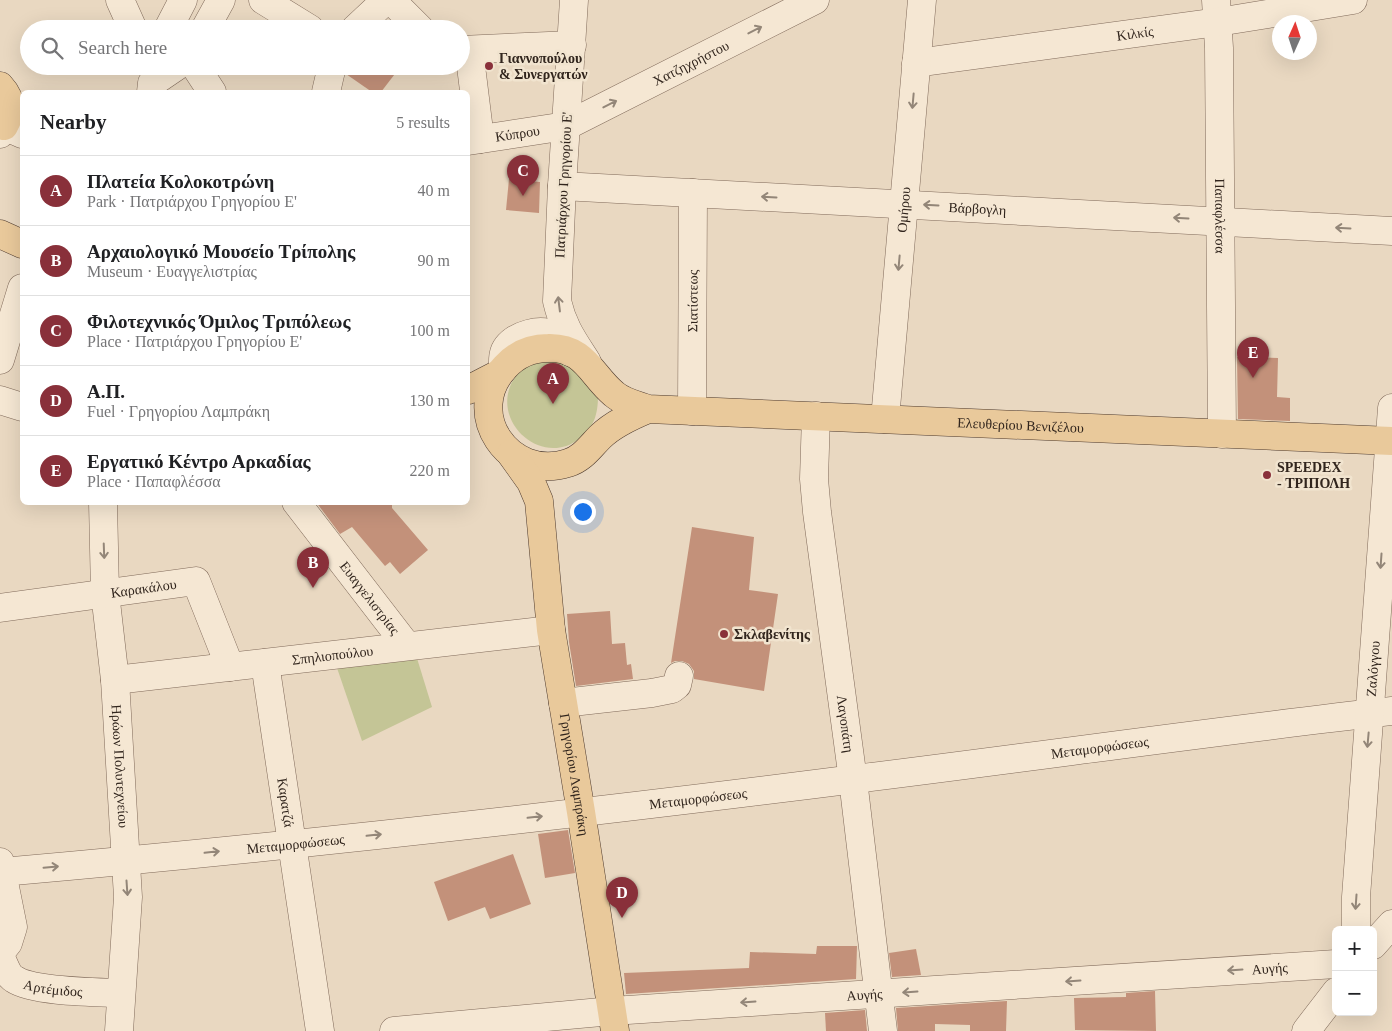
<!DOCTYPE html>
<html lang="en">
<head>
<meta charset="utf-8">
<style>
  :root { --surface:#fff; --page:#f6f6f6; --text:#202124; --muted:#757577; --line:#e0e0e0; --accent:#89303a }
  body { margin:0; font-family:Georgia,serif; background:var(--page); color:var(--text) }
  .controls { position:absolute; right:15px; bottom:15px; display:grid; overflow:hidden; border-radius:8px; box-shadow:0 5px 20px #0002 }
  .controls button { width:45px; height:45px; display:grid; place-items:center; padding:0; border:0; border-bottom:1px solid var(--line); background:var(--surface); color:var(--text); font:25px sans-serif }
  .compass { position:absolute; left:1272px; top:15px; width:45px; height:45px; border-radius:50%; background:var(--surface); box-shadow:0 5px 20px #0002; rotate:3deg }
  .you { position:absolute; left:582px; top:511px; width:18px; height:18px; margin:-12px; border:4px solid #fff; border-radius:50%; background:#1a73e8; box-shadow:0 0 0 8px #1a73e833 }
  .badge { display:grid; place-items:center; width:32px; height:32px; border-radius:50%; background:var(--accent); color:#fff; font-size:16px; font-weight:700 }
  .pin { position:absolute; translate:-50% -41px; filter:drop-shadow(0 1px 2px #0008) }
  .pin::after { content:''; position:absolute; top:26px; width:18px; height:15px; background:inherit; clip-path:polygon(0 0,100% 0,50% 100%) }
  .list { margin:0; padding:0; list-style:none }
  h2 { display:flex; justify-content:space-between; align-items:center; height:65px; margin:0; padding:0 20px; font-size:21px }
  h2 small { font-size:16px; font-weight:400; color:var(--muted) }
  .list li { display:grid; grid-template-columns:32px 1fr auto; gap:15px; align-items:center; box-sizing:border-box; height:70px; padding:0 20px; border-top:1px solid var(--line) }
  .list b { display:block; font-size:19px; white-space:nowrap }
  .list p { margin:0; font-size:16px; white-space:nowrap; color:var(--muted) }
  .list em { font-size:16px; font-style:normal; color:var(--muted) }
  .icon { flex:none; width:28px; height:28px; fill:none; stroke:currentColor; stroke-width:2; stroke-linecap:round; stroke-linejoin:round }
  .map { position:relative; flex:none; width:1392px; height:1031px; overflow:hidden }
  .search { position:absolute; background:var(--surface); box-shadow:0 5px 20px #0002; left:20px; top:20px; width:450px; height:55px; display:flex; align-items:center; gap:12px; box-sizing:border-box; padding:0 18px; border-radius:28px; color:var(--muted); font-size:19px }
  .panel { position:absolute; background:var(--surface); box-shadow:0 5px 20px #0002; left:20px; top:90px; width:450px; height:415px; border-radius:8px }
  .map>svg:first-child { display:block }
  .green { fill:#c4c596 }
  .building { fill:#c3917a }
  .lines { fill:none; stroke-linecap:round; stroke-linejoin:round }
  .minor-casing { stroke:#806a5a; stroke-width:29 }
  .major-casing { stroke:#4e3a2e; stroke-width:29 }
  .minor { stroke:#f5e7d3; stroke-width:28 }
  .major { stroke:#e9c99b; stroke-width:28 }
  .oneway { stroke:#938678 }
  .poi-dot { fill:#89303a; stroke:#f1e4cf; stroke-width:2 }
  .labels { text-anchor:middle; stroke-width:5; stroke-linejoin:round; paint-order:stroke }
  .street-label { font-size:14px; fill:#31251d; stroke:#f1e4cf }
  .poi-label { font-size:14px; font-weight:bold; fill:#31251d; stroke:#f1e4cf; text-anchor:start }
</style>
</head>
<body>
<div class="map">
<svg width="1392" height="1031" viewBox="0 0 1392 1031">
  <rect width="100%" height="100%" fill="#e9d8c1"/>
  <g class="green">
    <path d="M562 358 598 396C598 414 594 428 579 439 543 467 493 425 511 384 515 377 521 368 528 364 537 360 552 360 562 358Z"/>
    <polygon points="416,655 432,707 362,741 336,665"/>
  </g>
  <g class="building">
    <polygon points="347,66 401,66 381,92 372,92 346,74"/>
    <polygon points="509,179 540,182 539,213 506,210"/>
    <polygon points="1237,357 1278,358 1277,397 1290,398 1290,421 1238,419"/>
    <polygon points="316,502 392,502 392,508 428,550 400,574 390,562 385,566 352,527 340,534"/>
    <polygon points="692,527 754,537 749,590 778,594 764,691 694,679 694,671 689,664 682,661 675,661 671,663"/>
    <polygon points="610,611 612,644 625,643 627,665 631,664 633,679 576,686 569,642 567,614"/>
    <polygon points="568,830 575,873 545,878 538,834"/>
    <polygon points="513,854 531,904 490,919 485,907 448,921 434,882"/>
    <polygon points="817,946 857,946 856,979 626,994 624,973 749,968 750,952 816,954"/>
    <polygon points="916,949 921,975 892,977 889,953"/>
    <polygon points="1155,991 1156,1031 1075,1030 1074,998 1126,997 1126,993"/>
    <polygon points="1007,1001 1006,1031 970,1031 970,1025 935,1024 935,1031 898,1031 896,1008"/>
    <polygon points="865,1010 867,1031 826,1031 825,1013"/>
  </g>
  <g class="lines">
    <g class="minor-casing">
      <g id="minor">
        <polyline points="120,0 133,29"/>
        <polyline points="263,0 310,29"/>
        <polyline points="391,0 420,29"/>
        <path d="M574 0 562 186 557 301C563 327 573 340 587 362"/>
        <path id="s1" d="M1216 0 1219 48 1222 434"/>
        <polyline points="168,29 183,0"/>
        <polyline points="205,29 221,0"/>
        <polyline points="355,29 386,0"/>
        <polyline points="461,50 572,45"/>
        <polyline points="469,50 480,139"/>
        <path id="s2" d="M916 63 1218 22 1353 0"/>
        <polyline points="195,66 212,92"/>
        <polyline points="151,92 152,83 177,66"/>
        <polyline points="326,92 332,66"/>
        <polyline points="0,134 4,126 22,134"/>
        <path id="s3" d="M468 141 566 126 815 0"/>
        <path id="s4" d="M562 186 1392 231"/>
        <polyline points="0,360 22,288"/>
        <path d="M503 369C503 362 502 353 507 347 516 335 540 328 553 335 560 339 565 346 570 352"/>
        <polyline points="0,400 22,407"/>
        <path id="s5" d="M692 411 693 193"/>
        <path id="s6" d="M816 416 814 479 817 512 853 780 883 1031"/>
        <path id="s7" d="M885 419 922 0"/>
        <path id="s8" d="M103 502 105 593 115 680 128 897 119 1031"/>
        <path id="s9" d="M296 502 407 646"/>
        <path id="s10" d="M0 608 196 581 230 667"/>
        <path id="s11" d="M265 663 320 1031"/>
        <path id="s12" d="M115 680 551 630"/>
        <polyline points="563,703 652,693 672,689 677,685 679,676"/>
        <polyline points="0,862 13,927 8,943 0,953"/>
        <path id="s13" d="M2 872C287 847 571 815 855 779 1034 757 1213 731 1392 711"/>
        <path id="s14" d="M1356 930V897L1392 408"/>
        <polyline points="1373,945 1392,924"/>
        <path id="s15" d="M0 956C4 963 7 975 14 979 33 992 96 992 121 993"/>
        <path id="s16" d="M394 1031 612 1011 1336 964"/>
        <polyline points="1306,1031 1336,992"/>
      </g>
    </g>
    <g class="major-casing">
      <g id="major">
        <path d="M0 86C12 99 12 112 4 126"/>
        <polyline points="0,234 22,244"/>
        <polyline points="468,390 497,375"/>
        <path id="s17" d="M648 409C631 416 613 424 600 437 590 447 582 459 568 463 509 482 462 413 505 367 516 355 531 348 548 348 585 347 591 375 614 394 623 402 637 405 648 409L1392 441"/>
        <path id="s18" d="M511 454 531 482 539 501 551 630 581 812 615 1031"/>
      </g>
    </g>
    <use href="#minor" class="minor"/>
    <use href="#major" class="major"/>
  </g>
  <defs><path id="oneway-shaft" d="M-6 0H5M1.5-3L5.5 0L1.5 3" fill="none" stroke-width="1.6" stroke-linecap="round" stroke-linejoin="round" transform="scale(1.25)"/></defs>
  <g class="oneway">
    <use href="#oneway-shaft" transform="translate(755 30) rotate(-27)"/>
    <use href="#oneway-shaft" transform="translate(913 101) rotate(95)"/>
    <use href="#oneway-shaft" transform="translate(610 104) rotate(-27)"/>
    <use href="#oneway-shaft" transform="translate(769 197) rotate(-177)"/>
    <use href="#oneway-shaft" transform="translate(931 205) rotate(-177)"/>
    <use href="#oneway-shaft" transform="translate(1181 218) rotate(-177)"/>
    <use href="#oneway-shaft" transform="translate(1343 228) rotate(-177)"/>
    <use href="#oneway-shaft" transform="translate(899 263) rotate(95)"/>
    <use href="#oneway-shaft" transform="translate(559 304) rotate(-97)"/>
    <use href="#oneway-shaft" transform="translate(104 551) rotate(88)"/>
    <use href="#oneway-shaft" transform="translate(1381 561) rotate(94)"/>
    <use href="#oneway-shaft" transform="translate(1368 740) rotate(95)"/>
    <use href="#oneway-shaft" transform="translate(535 817) rotate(-6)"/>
    <use href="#oneway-shaft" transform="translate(374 835) rotate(-6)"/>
    <use href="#oneway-shaft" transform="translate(212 852) rotate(-6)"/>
    <use href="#oneway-shaft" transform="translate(51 867) rotate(-5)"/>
    <use href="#oneway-shaft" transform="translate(127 888) rotate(86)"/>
    <use href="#oneway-shaft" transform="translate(1356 902) rotate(94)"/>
    <use href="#oneway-shaft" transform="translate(1235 970) rotate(176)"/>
    <use href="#oneway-shaft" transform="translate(1073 981) rotate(176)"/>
    <use href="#oneway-shaft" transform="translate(910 992) rotate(176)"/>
    <use href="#oneway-shaft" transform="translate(748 1002) rotate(176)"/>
  </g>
  <g class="poi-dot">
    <circle cx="489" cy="66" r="5"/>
    <circle cx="1267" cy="475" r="5"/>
    <circle cx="724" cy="634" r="5"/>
  </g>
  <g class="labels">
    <g class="street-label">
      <text dy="5" stroke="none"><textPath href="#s2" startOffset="221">Κιλκίς</textPath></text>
      <text dy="5" stroke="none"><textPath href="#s3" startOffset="239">Χατζηχρήστου</textPath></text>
      <text dy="5" stroke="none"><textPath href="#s3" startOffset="50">Κύπρου</textPath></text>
      <text transform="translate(563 185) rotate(-87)" y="5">Πατριάρχου Γρηγορίου Ε'</text>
      <text dy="5" stroke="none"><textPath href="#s4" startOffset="416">Βάρβογλη</textPath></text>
      <text dy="5" stroke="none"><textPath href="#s7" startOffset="210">Ομήρου</textPath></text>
      <text dy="5" stroke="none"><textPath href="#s1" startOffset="216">Παπαφλέσσα</textPath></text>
      <text dy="5" stroke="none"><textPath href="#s5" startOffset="110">Σιατίστεως</textPath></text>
      <text dy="5" stroke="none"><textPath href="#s17" startOffset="798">Ελευθερίου Βενιζέλου</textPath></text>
      <text dy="5" stroke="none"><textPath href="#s10" startOffset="145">Καρακάλου</textPath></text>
      <text dy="5" stroke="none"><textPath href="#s9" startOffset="121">Ευαγγελιστρίας</textPath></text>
      <text dy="5" stroke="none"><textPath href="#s12" startOffset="219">Σπηλιοπούλου</textPath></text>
      <text dy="5" stroke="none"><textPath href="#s14" startOffset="262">Ζαλόγγου</textPath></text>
      <text dy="5" stroke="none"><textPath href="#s6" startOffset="310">Λαγοπάτη</textPath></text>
      <text dy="5" stroke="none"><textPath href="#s13" startOffset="1105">Μεταμορφώσεως</textPath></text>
      <text dy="5" stroke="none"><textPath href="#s8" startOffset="265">Ηρώων Πολυτεχνείου</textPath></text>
      <text dy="5" stroke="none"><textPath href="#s18" startOffset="331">Γρηγορίου Λαμπράκη</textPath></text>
      <text dy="5" stroke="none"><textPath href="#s13" startOffset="700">Μεταμορφώσεως</textPath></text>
      <text dy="5" stroke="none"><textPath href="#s11" startOffset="141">Καρατζά</textPath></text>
      <text dy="5" stroke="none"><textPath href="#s13" startOffset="295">Μεταμορφώσεως</textPath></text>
      <text dy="5" stroke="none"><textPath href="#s16" startOffset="878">Αυγής</textPath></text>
      <text dy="5" stroke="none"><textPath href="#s15" startOffset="68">Αρτέμιδος</textPath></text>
      <text dy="5" stroke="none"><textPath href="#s16" startOffset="472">Αυγής</textPath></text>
    </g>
    <g class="poi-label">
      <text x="499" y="63">Γιαννοπούλου<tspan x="499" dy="16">&amp; Συνεργατών</tspan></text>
      <text x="1277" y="472">SPEEDEX<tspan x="1277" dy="16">- ΤΡΙΠΟΛΗ</tspan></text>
      <text x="734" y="639">Σκλαβενίτης</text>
    </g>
  </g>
</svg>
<div class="controls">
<button>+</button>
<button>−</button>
</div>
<svg class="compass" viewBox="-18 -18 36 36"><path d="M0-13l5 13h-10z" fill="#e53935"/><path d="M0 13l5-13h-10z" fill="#757577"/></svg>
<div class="you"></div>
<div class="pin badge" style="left:553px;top:404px">A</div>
<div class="pin badge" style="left:313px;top:588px">B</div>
<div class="pin badge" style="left:523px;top:196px">C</div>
<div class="pin badge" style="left:622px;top:918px">D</div>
<div class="pin badge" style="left:1253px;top:378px">E</div>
<div class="search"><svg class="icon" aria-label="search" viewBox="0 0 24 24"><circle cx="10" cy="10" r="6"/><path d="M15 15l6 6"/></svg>Search here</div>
<section class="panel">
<h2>Nearby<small>5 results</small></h2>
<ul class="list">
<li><span class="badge">A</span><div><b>Πλατεία Κολοκοτρώνη</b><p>Park · Πατριάρχου Γρηγορίου Ε'</p></div><em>40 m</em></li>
<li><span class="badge">B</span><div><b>Αρχαιολογικό Μουσείο Τρίπολης</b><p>Museum · Ευαγγελιστρίας</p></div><em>90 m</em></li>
<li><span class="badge">C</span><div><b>Φιλοτεχνικός Όμιλος Τριπόλεως</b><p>Place · Πατριάρχου Γρηγορίου Ε'</p></div><em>100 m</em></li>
<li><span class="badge">D</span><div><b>Α.Π.</b><p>Fuel · Γρηγορίου Λαμπράκη</p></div><em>130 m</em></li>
<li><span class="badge">E</span><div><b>Εργατικό Κέντρο Αρκαδίας</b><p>Place · Παπαφλέσσα</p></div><em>220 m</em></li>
</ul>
</section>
</div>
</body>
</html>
